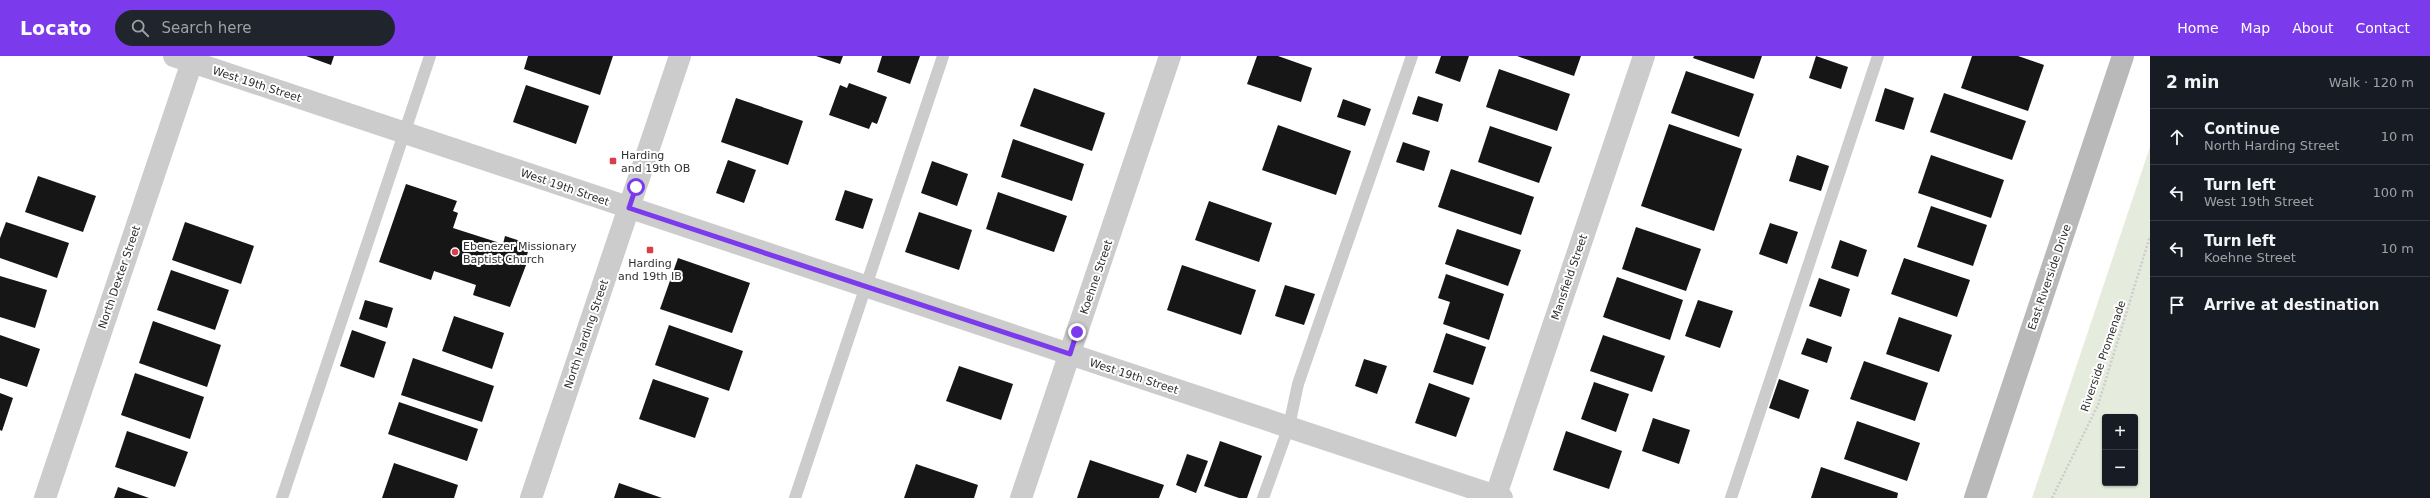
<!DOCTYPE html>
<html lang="en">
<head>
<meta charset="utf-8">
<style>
  :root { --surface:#171b24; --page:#20242c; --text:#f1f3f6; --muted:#9ea1a6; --line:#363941; --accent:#7c3aed }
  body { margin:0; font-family:"DejaVu Sans",sans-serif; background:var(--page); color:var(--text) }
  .controls { position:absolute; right:12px; bottom:12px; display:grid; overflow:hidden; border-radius:4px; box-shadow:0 1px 3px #0004 }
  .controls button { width:36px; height:36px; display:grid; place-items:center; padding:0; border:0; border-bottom:1px solid var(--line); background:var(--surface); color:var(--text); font:20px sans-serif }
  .stop { position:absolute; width:12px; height:12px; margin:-9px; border:3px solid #7c3aed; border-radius:50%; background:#fff }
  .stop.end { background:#7c3aed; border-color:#fff; box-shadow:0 1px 4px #0008 }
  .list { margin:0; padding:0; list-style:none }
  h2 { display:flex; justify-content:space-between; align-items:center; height:52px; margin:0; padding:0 16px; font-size:17px }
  h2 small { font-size:13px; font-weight:400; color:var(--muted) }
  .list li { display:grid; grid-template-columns:26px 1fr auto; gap:12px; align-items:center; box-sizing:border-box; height:56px; padding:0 16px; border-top:1px solid var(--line) }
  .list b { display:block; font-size:15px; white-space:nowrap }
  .list p { margin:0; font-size:13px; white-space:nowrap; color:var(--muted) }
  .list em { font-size:13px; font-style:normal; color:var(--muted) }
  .icon { flex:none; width:22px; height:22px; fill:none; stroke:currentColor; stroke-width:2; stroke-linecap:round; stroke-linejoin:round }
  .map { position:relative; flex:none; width:2150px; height:442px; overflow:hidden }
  header { display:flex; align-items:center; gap:24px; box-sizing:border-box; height:56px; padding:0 20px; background:var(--accent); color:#fff }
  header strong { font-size:19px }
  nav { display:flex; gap:22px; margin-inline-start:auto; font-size:14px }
  .search { width:280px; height:36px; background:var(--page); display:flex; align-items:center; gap:10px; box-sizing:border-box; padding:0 14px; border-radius:22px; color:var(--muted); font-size:15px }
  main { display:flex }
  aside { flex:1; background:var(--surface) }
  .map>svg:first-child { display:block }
  .green { fill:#e5ebdd; fill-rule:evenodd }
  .building { fill:#161616 }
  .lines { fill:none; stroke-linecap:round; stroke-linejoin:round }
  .path { stroke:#ccc; stroke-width:2.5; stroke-dasharray:2 2; stroke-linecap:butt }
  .service { stroke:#ccc; stroke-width:12 }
  .minor { stroke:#ccc; stroke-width:22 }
  .tertiary { stroke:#ccc; stroke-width:22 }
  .secondary { stroke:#b9b9b9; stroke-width:22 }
  .route { stroke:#7c3aed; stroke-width:5 }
  .poi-dot { fill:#d93e4d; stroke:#fff; stroke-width:1.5 }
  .labels { text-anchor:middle; stroke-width:4; stroke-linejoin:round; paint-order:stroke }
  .street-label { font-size:11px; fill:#2f2f2f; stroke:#fff }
  .poi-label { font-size:11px; fill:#2f2f2f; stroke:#fff; text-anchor:start }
</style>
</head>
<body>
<header>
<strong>Locato</strong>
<div class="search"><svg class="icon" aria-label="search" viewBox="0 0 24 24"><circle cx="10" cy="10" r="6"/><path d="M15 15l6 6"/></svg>Search here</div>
<nav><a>Home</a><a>Map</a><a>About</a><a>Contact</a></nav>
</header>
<main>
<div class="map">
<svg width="2150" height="442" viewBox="0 0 2150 442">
  <rect width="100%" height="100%" fill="#fff"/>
  <path class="green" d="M2150 91V442H2032ZM2105 361H2135V427H2105Z"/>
  <g class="building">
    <polygon points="306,0 334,0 331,9"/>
    <polygon points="528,0 613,0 600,39 524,13"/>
    <polygon points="816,0 843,0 840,8"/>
    <polygon points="882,0 920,0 910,28 877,16"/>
    <polygon points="1257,0 1278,0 1312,12 1301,46 1247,28"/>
    <polygon points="1441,0 1469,0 1460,26 1435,17"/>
    <polygon points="1517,0 1581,0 1574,20"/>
    <polygon points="1694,0 1762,0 1754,23 1693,2"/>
    <polygon points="1816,0 1848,11 1841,33 1809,22"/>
    <polygon points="1972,0 2018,0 2044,9 2028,55 1961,32"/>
    <polygon points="1499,13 1570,38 1557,75 1486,51"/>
    <polygon points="1686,15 1754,38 1739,81 1671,57"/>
    <polygon points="849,27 887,41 877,68 872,66 869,73 829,59 840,29 847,32"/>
    <polygon points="526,29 589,50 576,88 513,66"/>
    <polygon points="1034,32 1105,57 1092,95 1020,70"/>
    <polygon points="1885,32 1914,42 1904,74 1875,65"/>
    <polygon points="1944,37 2026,65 2012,104 1930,76"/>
    <polygon points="1418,40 1443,48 1438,66 1412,58"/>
    <polygon points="736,42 803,65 788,109 721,86"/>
    <polygon points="1343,43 1371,53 1365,70 1337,61"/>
    <polygon points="1669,68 1742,93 1714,175 1641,150"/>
    <polygon points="1278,69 1351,95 1336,139 1262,114"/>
    <polygon points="1490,70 1552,91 1539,127 1478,106"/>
    <polygon points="1013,83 1084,108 1072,145 1001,121"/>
    <polygon points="1403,86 1430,95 1424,115 1396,106"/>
    <polygon points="1797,99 1829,110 1821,135 1789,125"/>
    <polygon points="1931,99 2004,124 1991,162 1918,137"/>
    <polygon points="728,104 756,114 744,147 716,137"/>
    <polygon points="932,105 968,118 957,150 921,137"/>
    <polygon points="1451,113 1534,141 1521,179 1438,151"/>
    <polygon points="38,120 96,140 83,176 25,156"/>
    <polygon points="406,128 457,145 453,155 458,157 453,172 503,188 505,180 530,188 526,203 528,204 510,251 473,239 476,229 434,215 431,224 379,206"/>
    <polygon points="845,134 873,143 863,173 835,164"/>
    <polygon points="998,136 1067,160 1054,196 986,173"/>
    <polygon points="1209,145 1272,167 1259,206 1195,184"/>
    <polygon points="1931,150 1987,169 1973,210 1917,191"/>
    <polygon points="919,156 972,174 959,214 905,196"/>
    <polygon points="6,166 69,187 57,222 0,202 0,182"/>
    <polygon points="185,166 254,190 241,228 172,204"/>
    <polygon points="1770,167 1798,176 1787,208 1759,198"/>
    <polygon points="1636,171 1701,193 1686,235 1622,213"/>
    <polygon points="1457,173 1521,194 1508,230 1445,208"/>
    <polygon points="1840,184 1867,194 1858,221 1831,212"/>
    <polygon points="678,202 750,227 732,277 660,253"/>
    <polygon points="1904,202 1970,224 1957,261 1891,238"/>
    <polygon points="1182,209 1256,234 1241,279 1167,254"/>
    <polygon points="171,214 229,234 215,274 157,254"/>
    <polygon points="1446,218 1504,238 1489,284 1443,268 1450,246 1438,242"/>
    <polygon points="0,220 47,234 35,272 0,261"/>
    <polygon points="1617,221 1683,244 1670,284 1603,261"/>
    <polygon points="1819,222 1850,233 1841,261 1809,250"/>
    <polygon points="1285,229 1315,238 1304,269 1275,260"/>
    <polygon points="365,244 393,252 387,272 359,263"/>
    <polygon points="1698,244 1733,255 1720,292 1685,280"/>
    <polygon points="454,260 504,277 492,313 442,295"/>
    <polygon points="1899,261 1952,279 1939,316 1886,298"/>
    <polygon points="153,265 221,289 207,331 139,307"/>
    <polygon points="669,269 743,295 729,335 655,309"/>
    <polygon points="352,274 386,286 374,322 340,310"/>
    <polygon points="1446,277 1486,291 1473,329 1433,316"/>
    <polygon points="0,279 40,293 27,331 0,322"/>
    <polygon points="1603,279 1665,300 1652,336 1590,315"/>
    <polygon points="1807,282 1832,291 1827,307 1801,298"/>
    <polygon points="413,302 494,330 482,366 401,339"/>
    <polygon points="1364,303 1387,310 1377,338 1355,330"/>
    <polygon points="1864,305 1928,327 1915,365 1850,343"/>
    <polygon points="959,310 1013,328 1001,364 946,345"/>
    <polygon points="135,317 204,341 190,383 121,359"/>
    <polygon points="653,323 709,342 695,382 639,363"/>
    <polygon points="1779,323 1809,334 1799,363 1769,352"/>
    <polygon points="1594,326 1629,338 1616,376 1581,363"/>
    <polygon points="1429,327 1470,342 1456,381 1415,367"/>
    <polygon points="0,337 13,342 2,375 0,374"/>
    <polygon points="399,346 478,373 467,405 388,378"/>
    <polygon points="1653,362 1690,374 1679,408 1642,395"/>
    <polygon points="1857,365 1920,387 1907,425 1844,403"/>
    <polygon points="127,375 188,396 175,431 115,411"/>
    <polygon points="1566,375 1622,395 1609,433 1553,414"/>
    <polygon points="1220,385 1262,400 1247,442 1239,442 1204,430"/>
    <polygon points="1187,398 1208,405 1196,437 1176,429"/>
    <polygon points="1090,404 1164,429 1159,442 1077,442"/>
    <polygon points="394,407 458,429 454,442 382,442"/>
    <polygon points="916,408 978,429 974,442 904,442"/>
    <polygon points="1821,411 1898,437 1897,442 1811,442"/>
    <polygon points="619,427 662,442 614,442"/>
    <polygon points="118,431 149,442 114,442"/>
  </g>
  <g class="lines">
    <polyline class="path" points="2052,442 2098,349 2150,180"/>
    <g class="service">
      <polyline points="282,442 430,0"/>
      <polyline points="795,442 943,0"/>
      <polyline points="1263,442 1289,370 1298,328 1412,0"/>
      <polyline points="1731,442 1878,0"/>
    </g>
    <g class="minor">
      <polyline points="174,0 1502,442"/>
      <polyline points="45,442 194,0"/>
      <polyline points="1021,442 1170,0"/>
      <polyline points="1495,442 1644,0"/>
    </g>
    <polyline class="tertiary" points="531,442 680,0"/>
    <polyline class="secondary" points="1975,442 2123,0"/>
  </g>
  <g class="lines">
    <polyline class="route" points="636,131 629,152 1070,298 1077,276"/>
  </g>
  <g class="poi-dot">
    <rect x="609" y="101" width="8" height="8" rx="2"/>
    <rect x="646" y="190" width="8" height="8" rx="2"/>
    <circle cx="455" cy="196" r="4"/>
  </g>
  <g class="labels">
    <g class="street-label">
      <text transform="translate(257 28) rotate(18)" y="4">West 19th Street</text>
      <text transform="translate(565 131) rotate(19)" y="4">West 19th Street</text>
      <text transform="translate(119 221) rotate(-71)" y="4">North Dexter Street</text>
      <text transform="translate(1096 221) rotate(-71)" y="4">Koehne Street</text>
      <text transform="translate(1569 221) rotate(-71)" y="4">Mansfield Street</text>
      <text transform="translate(2049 221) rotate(-71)" y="4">East Riverside Drive</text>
      <text transform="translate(586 278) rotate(-71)" y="4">North Harding Street</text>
      <text transform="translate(2103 300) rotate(-71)" y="4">Riverside Promenade</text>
      <text transform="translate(1134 320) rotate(18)" y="4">West 19th Street</text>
    </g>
    <g class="poi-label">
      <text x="621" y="103">Harding<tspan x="621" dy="13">and 19th OB</tspan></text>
      <text x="463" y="194">Ebenezer Missionary<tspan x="463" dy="13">Baptist Church</tspan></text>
      <text x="650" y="211" text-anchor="middle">Harding<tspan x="650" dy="13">and 19th IB</tspan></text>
    </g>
  </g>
</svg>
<div class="controls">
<button>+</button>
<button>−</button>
</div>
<div class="stop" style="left:636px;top:131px"></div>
<div class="stop end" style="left:1077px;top:276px"></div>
</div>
<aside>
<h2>2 min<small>Walk · 120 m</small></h2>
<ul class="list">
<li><svg class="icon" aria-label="ahead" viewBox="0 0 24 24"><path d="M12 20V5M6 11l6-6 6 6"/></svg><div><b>Continue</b><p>North Harding Street</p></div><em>10 m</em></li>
<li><svg class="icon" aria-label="left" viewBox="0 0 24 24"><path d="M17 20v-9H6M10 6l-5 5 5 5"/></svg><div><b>Turn left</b><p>West 19th Street</p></div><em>100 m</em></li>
<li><svg class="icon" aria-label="left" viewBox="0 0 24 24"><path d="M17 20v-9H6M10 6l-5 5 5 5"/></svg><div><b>Turn left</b><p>Koehne Street</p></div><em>10 m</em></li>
<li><svg class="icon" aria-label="arrive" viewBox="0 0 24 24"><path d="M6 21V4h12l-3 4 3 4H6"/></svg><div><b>Arrive at destination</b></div></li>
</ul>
</aside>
</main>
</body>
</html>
